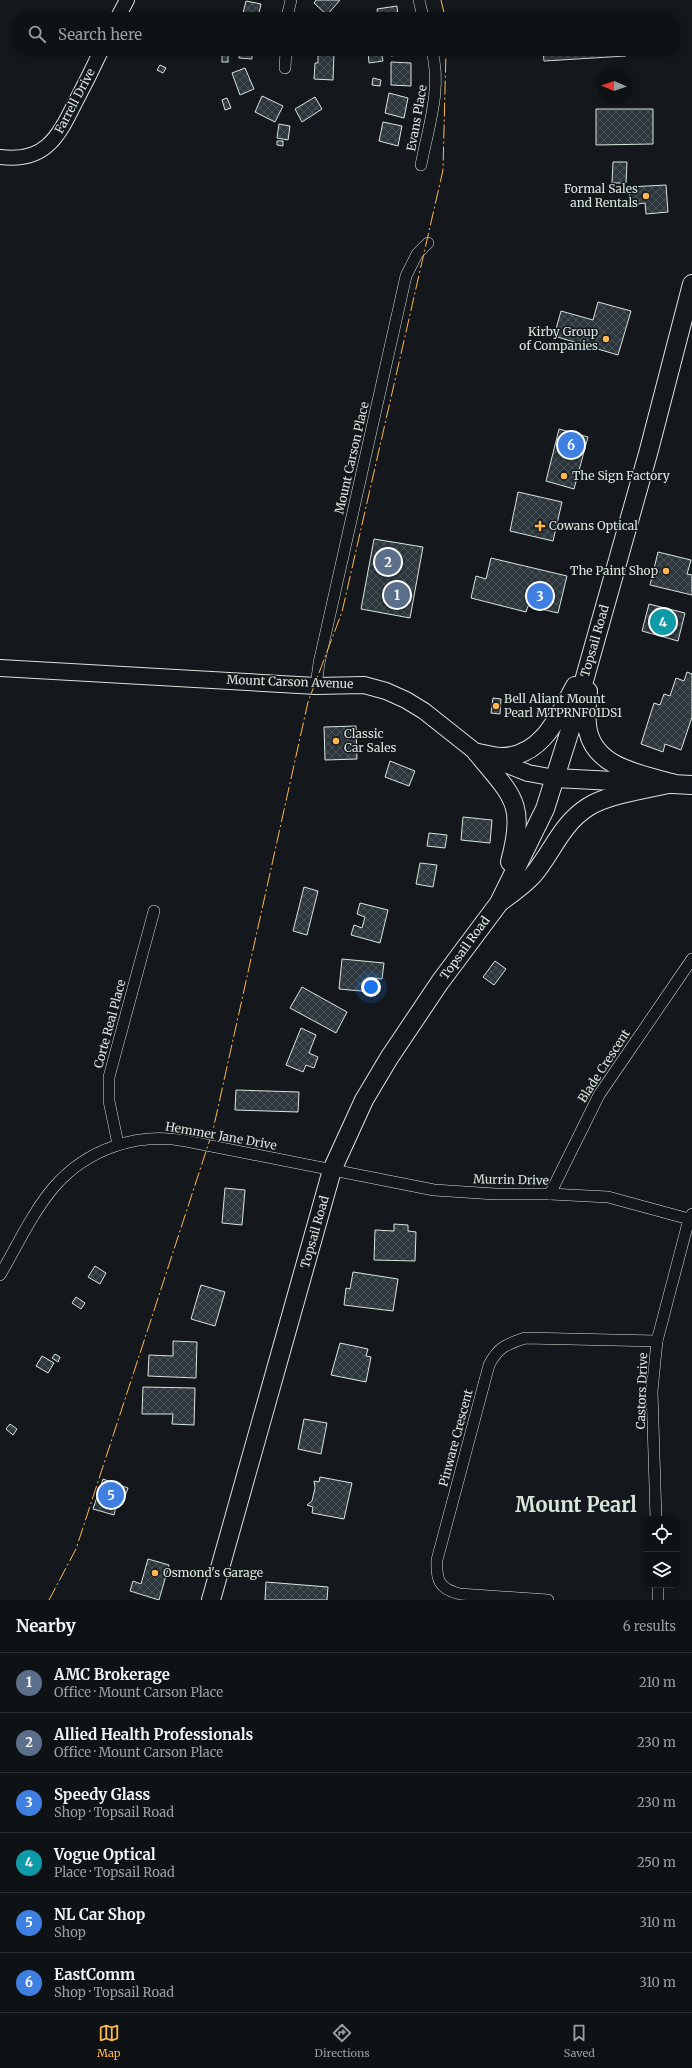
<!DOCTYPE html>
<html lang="en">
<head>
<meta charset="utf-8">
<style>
  :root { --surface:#0f1215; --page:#1d2022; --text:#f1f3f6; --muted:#9b9ea0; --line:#2f3234; --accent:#ffb74d }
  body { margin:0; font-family:Merriweather,serif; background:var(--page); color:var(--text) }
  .controls { position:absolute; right:12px; bottom:12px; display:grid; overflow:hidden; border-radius:8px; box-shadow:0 2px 6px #0003 }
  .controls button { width:36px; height:36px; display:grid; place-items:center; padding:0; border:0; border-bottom:1px solid var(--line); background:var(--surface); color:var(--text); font:20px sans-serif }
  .compass { position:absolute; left:596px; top:68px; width:36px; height:36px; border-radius:50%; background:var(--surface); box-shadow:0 2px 6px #0003; rotate:272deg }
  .you { position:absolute; left:371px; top:987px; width:14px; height:14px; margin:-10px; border:3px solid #fff; border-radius:50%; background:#1a73e8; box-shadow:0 0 0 6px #1a73e833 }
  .badge { display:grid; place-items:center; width:26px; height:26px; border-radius:50%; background:var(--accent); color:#fff; font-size:13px; font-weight:700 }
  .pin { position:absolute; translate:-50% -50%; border:2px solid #fff; box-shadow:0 1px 4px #0006 }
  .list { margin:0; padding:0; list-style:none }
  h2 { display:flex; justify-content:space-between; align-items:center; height:52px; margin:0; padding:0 16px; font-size:17px }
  h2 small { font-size:13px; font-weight:400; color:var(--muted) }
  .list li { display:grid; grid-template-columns:26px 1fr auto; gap:12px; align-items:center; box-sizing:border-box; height:60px; padding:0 16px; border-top:1px solid var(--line) }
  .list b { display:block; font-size:15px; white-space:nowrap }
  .list p { margin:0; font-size:13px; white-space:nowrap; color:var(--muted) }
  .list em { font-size:13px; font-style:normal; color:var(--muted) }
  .icon { flex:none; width:22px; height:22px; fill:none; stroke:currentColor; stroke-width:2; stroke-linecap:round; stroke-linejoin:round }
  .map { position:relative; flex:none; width:692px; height:1600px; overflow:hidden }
  .search { position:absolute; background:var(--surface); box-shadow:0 2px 6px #0003; left:12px; right:12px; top:12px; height:44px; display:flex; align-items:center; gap:10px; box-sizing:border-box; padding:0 14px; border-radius:16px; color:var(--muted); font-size:15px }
  .sheet { height:412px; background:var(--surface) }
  nav { display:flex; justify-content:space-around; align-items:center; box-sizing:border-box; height:56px; border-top:1px solid var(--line); background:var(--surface); font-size:11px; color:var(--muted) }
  nav a { display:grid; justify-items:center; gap:2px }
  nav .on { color:var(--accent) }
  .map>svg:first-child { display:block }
  .building { fill:url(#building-cross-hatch); stroke:#d8e6dc }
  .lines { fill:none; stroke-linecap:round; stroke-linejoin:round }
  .minor-casing { stroke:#d8e6dc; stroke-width:12 }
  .tertiary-casing { stroke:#d8e6dc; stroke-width:16 }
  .secondary-casing { stroke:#d8e6dc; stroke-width:18 }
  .primary-casing { stroke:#d8e6dc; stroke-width:20 }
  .minor { stroke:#14181c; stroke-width:11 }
  .tertiary { stroke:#14181c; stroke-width:14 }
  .secondary { stroke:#14181c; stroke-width:16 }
  .primary { stroke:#14181c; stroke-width:18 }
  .power { stroke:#ffb74d; stroke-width:1; stroke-dasharray:14 3 2 3; stroke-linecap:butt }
  .poi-dot { fill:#ffb74d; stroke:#14181c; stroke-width:1.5 }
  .labels { text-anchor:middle; stroke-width:3; stroke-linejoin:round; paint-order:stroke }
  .street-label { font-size:12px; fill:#d8e6dc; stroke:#14181c }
  .poi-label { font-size:12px; fill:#d8e6dc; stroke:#14181c; text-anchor:start }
  .town-label { font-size:20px; font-weight:bold; fill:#d8e6dc; stroke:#14181c }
</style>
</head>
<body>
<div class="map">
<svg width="692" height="1600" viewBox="0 0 692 1600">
  <defs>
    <pattern id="building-cross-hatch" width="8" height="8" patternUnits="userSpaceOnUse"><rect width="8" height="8" fill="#2c363c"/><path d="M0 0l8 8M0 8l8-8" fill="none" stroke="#4a5358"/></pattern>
  </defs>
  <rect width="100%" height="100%" fill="#14181c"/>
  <g class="building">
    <polygon points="316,0 340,0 327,15 314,3"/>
    <polygon points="246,1 261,4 258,17 242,17"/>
    <polygon points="397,6 398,17 378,17 377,9"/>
    <polygon points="239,51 252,51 252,59 239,58"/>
    <polygon points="381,51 383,61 369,63 368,52"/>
    <polygon points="391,51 405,51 405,54 391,56"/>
    <polygon points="543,51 626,51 626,56 544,61"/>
    <polygon points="318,53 334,53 333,80 314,79 315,63 318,63"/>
    <rect x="222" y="54" width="6" height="8"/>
    <polygon points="391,62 411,63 411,86 391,85"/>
    <polygon points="160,65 166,68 163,73 157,70"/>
    <polygon points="245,68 254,89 240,95 232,73"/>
    <polygon points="373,78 381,80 380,86 372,85"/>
    <polygon points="389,93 408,98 404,118 385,113"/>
    <polygon points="262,96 283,106 275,122 255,112"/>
    <polygon points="315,97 322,109 302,122 295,109"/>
    <polygon points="227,98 231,108 225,110 222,100"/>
    <polygon points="596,109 653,109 653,144 596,145"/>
    <polygon points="383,122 402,126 398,146 379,141"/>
    <polygon points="279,124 290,126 288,140 277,138"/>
    <polygon points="277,141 283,141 283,146 277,145"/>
    <polygon points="613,162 627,162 626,183 612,183"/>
    <polygon points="666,185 668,212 646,214 645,203 630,205 629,187"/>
    <polygon points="598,302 631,311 618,355 554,336 561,311 593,320"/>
    <polygon points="559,429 588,437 574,489 546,481"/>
    <polygon points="518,492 562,502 553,541 510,531"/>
    <polygon points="374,539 423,547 410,618 361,609"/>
    <polygon points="658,552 691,560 687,574 692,575 692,595 650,585"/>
    <polygon points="491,558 567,576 558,613 528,606 526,612 471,598 476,576 486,579"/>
    <polygon points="649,604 685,613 678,641 642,631"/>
    <polygon points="687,672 692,674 692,717 681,750 665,744 663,752 641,744 654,703 660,705 664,694 670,696 676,678 684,681"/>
    <polygon points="493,698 501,699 500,714 491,713"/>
    <polygon points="356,726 357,759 325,760 324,727"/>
    <polygon points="390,761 415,771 409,786 385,777"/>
    <polygon points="463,817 492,820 490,843 461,840"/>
    <polygon points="429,833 447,835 445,848 427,846"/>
    <polygon points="420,863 437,865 433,887 416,884"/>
    <polygon points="304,887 318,891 307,935 293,931"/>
    <polygon points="360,903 388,910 380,943 351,935 354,925 362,928 365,917 357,914"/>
    <polygon points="342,959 384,963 382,979 373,978 372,992 339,989"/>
    <polygon points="495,961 506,969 494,985 483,977"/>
    <polygon points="302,987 347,1012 336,1033 290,1008"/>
    <polygon points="301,1028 316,1035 309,1053 318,1057 314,1068 306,1065 303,1072 286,1065"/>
    <polygon points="236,1090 299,1092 298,1112 235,1110"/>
    <polygon points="225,1188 245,1190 242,1225 222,1223"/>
    <polygon points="394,1224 408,1225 408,1231 416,1232 415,1261 374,1260 375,1230 394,1231"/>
    <polygon points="95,1266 106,1273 100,1284 88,1277"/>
    <polygon points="353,1272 398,1279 393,1311 344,1305 346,1288 350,1289"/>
    <polygon points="201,1285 225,1292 215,1326 191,1319"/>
    <polygon points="76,1297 85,1303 81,1309 72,1303"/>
    <polygon points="173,1341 197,1342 196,1378 148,1376 149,1355 173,1356"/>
    <polygon points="340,1343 368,1349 366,1356 371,1357 366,1382 331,1375"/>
    <polygon points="55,1354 60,1357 58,1362 52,1358"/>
    <polygon points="42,1356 54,1363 48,1373 36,1366"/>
    <polygon points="143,1387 195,1388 194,1425 172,1424 173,1414 142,1414"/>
    <polygon points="304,1419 327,1423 321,1454 298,1449"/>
    <polygon points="10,1424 17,1429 13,1435 6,1429"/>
    <polygon points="320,1477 352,1483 344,1519 312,1513 313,1507 307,1505 312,1501 315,1488 314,1481 319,1482"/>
    <polygon points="103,1479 128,1488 122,1505 117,1503 114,1515 93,1509"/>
    <polygon points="148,1559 169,1565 159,1600 130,1591 133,1581 141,1584"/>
    <polygon points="266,1582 328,1587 327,1600 265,1600"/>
  </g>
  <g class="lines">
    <g class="minor-casing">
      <g id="minor">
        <polyline points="419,0 423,17"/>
        <polyline points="287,17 291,0"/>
        <polyline points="285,68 286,51"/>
        <path d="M421 165C428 128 442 89 432 51"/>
        <polyline points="316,686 319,663 406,276 417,254 428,243"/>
        <polyline points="118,1144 109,1101 109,1077 154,911"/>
        <polyline points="550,1194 599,1095 692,959"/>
        <path d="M0 1275C17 1246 32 1213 54 1187 87 1149 137 1132 186 1141L434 1190 495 1194H550L608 1197 689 1219"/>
        <polyline points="656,1519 652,1391 657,1341 689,1219 692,1214"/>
        <polyline points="658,1585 658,1600"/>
        <path d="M548 1600 460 1594C439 1589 436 1580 437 1560L489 1365C498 1347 507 1344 525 1338L657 1341"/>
      </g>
    </g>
    <g class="tertiary-casing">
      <g id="tertiary">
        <polyline points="118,17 127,0"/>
        <path d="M0 157C44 163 58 138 75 103 84 86 93 68 101 51"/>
      </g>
    </g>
    <g class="secondary-casing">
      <polyline id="secondary" points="0,668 316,686 364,685 386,691 406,700 424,711 477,753 528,773 555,778"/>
    </g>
    <g class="primary-casing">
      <g id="primary">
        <path d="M588 691C587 704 585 718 588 731 596 768 641 774 671 783"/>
        <path d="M477 753C513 797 526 803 510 862"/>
        <path d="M477 753C485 754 493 757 501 757 542 757 558 717 575 686"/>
        <polyline points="555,778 692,785"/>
        <path d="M500 902C511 894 523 886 533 875 552 853 561 824 588 807 608 794 648 789 672 783"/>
        <polyline points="211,1600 332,1170 364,1100 389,1058 440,982 499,903 545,809 571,727 649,450 692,284"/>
      </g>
    </g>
    <use href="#minor" class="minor"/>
    <use href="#tertiary" class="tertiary"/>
    <use href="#secondary" class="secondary"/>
    <use href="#primary" class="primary"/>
    <g class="power">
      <polyline points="441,0 445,17"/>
      <polyline points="49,1600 76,1549 213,1130 308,702 342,612 443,170 446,51"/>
    </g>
  </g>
  <g class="poi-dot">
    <circle cx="646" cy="196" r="4"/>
    <circle cx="606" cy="339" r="4"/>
    <circle cx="564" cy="476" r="4"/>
    <path d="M538 520h4v4h4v4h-4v4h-4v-4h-4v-4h4z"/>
    <circle cx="666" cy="571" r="4"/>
    <circle cx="496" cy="706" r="4"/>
    <circle cx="336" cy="741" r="4"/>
    <circle cx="155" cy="1573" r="4"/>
  </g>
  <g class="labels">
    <g class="street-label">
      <text transform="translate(75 101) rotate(-62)" y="4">Farrell Drive</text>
      <text transform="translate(417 118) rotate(-80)" y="4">Evans Place</text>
      <text transform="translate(352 458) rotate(-77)" y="4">Mount Carson Place</text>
      <text transform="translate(595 641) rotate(-74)" y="4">Topsail Road</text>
      <text transform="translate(290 682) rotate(2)" y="4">Mount Carson Avenue</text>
      <text transform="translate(465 948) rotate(-54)" y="4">Topsail Road</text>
      <text transform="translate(110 1024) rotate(-75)" y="4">Corte Real Place</text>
      <text transform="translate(604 1066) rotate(-57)" y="4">Blade Crescent</text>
      <text transform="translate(221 1136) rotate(10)" y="4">Hemmer Jane Drive</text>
      <text transform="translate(511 1180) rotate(1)" y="4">Murrin Drive</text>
      <text transform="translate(315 1232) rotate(-74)" y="4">Topsail Road</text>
      <text transform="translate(642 1391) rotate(-88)" y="4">Castors Drive</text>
      <text transform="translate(456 1438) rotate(-75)" y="4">Pinware Crescent</text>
    </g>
    <g class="poi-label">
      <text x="638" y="193" text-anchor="end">Formal Sales<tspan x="638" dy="14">and Rentals</tspan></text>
      <text x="598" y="336" text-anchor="end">Kirby Group<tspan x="598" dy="14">of Companies</tspan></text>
      <text x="572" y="480">The Sign Factory</text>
      <text x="549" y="530">Cowans Optical</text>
      <text x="658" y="575" text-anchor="end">The Paint Shop</text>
      <text x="504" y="703">Bell Aliant Mount<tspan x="504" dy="14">Pearl MTPRNF01DS1</tspan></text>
      <text x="344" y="738">Classic<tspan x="344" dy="14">Car Sales</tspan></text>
      <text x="163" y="1577">Osmond's Garage</text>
    </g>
    <g class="town-label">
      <text x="576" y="1512">Mount Pearl</text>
    </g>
  </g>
</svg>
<div class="controls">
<button><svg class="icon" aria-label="locate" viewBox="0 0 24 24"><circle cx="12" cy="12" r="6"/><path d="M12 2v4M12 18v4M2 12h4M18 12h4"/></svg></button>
<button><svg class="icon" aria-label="layers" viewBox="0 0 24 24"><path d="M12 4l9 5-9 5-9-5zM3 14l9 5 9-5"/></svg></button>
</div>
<svg class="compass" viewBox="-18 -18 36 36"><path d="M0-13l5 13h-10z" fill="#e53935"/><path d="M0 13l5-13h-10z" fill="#9b9ea0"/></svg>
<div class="you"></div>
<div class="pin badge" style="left:397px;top:595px;background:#5c6f8a">1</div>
<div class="pin badge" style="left:388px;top:562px;background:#5c6f8a">2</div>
<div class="pin badge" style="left:540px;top:596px;background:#3f7fe0">3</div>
<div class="pin badge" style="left:663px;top:622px;background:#0f9aa8">4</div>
<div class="pin badge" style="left:111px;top:1495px;background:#3f7fe0">5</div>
<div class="pin badge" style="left:571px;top:445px;background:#3f7fe0">6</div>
<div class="search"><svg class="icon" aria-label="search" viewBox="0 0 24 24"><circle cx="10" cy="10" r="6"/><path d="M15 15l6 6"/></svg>Search here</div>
</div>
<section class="sheet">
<h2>Nearby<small>6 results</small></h2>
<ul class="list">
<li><span class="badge" style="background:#5c6f8a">1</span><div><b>AMC Brokerage</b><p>Office · Mount Carson Place</p></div><em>210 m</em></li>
<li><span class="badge" style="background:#5c6f8a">2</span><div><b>Allied Health Professionals</b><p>Office · Mount Carson Place</p></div><em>230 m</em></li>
<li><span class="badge" style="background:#3f7fe0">3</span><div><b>Speedy Glass</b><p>Shop · Topsail Road</p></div><em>230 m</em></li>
<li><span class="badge" style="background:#0f9aa8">4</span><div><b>Vogue Optical</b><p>Place · Topsail Road</p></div><em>250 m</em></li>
<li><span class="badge" style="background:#3f7fe0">5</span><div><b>NL Car Shop</b><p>Shop</p></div><em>310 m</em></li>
<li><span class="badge" style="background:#3f7fe0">6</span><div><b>EastComm</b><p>Shop · Topsail Road</p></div><em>310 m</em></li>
</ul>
</section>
<nav>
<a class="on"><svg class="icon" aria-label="map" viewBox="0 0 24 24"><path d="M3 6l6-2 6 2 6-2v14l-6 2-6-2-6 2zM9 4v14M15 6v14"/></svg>Map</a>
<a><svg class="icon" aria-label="directions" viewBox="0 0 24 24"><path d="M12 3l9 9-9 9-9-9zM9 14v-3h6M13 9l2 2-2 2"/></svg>Directions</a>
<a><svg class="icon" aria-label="saved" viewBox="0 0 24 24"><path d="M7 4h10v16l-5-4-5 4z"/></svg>Saved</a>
</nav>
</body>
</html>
